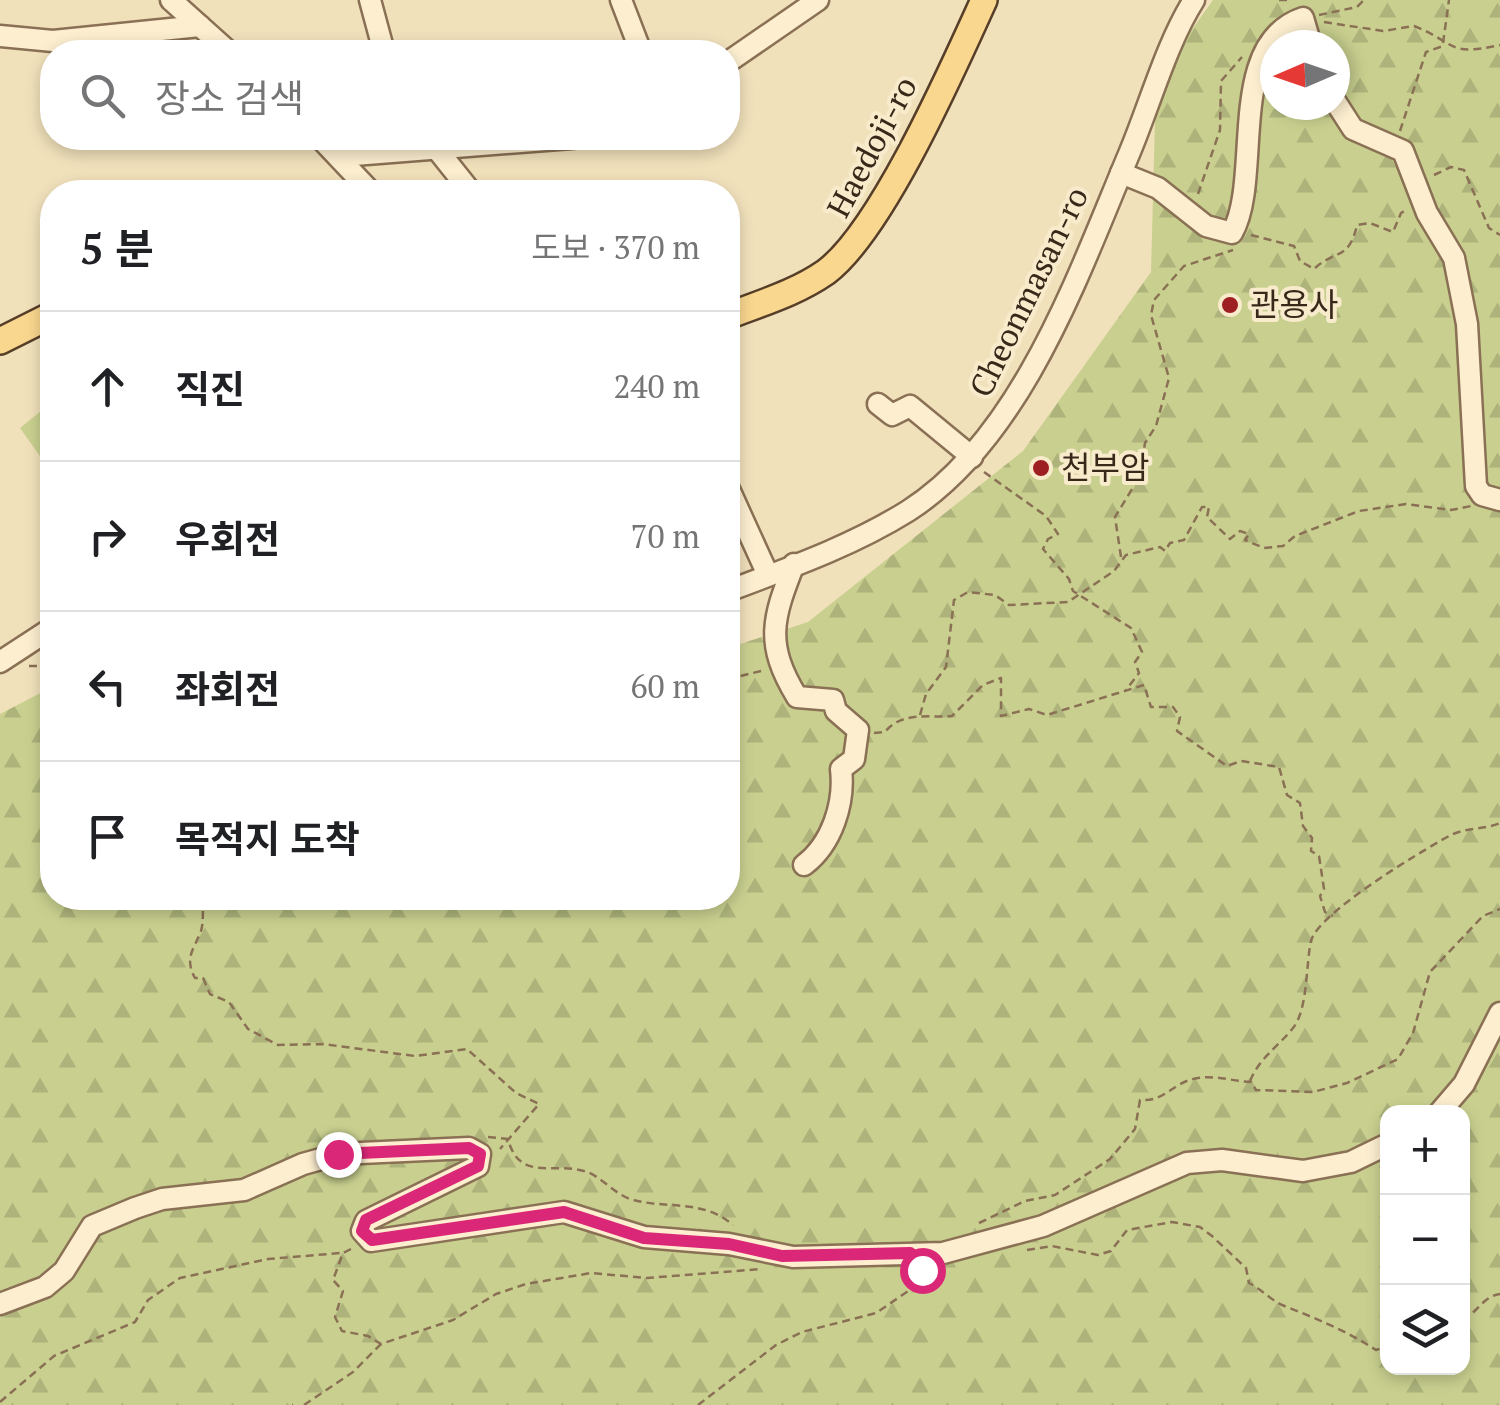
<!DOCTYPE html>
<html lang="ko">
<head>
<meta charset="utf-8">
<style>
  :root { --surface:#fff; --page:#f6f6f6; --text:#202124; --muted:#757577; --line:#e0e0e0 }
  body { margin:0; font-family:"PT Serif","Noto Sans KR",serif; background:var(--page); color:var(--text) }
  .controls { position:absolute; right:30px; bottom:30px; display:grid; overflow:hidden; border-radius:20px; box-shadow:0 5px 15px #0003 }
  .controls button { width:90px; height:90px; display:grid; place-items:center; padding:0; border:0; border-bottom:2px solid var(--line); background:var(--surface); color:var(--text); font:50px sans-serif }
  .compass { position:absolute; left:1260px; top:30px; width:90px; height:90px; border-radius:50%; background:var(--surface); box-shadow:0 5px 15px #0003; rotate:268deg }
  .stop { position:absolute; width:30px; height:30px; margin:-22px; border:8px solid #db2777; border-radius:50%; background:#fff }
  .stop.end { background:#db2777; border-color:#fff; box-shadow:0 2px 10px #0008 }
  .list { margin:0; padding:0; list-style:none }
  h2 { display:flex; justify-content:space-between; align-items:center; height:130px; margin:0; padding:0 40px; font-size:42px }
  h2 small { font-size:32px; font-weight:400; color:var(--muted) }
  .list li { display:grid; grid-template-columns:65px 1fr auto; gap:30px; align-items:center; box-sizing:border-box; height:150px; padding:0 40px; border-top:2px solid var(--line) }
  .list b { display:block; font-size:38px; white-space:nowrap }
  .list em { font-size:32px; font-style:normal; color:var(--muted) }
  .icon { flex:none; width:55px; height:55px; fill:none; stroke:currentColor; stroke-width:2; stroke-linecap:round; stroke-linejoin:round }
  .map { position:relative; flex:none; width:1500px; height:1405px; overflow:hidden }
  .search { position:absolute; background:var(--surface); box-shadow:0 5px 15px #0003; left:40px; top:40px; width:700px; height:110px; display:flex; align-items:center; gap:25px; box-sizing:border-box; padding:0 35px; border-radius:40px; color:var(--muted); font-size:38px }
  .panel { position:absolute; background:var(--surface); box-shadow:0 5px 15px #0003; left:40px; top:180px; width:700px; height:730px; border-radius:40px }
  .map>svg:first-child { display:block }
  .forest { fill:url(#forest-firs); fill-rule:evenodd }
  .garden { fill:#c9d08f }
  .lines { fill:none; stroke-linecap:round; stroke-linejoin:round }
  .minor-casing { stroke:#8a7054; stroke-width:25 }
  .major-casing { stroke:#573e29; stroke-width:30 }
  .path { stroke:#8a7054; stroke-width:2.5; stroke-dasharray:8 5; stroke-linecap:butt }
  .minor { stroke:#fceecf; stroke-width:20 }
  .major { stroke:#f9d78e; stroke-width:25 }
  .route { stroke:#db2777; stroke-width:12 }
  .poi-dot { fill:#9e1f21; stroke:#f8ebcb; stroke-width:4 }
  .labels { text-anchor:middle; stroke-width:8; stroke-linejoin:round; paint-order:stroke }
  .street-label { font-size:32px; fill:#38281a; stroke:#f8ebcb }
  .poi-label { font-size:32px; fill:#38281a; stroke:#f8ebcb; text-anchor:start }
</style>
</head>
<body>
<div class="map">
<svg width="1500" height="1405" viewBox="0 0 1500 1405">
  <defs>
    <pattern id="forest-firs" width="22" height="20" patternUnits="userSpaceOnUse" patternTransform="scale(2.5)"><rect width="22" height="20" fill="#c9d08f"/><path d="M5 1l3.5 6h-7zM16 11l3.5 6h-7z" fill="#adb37b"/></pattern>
  </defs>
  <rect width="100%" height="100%" fill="#f1e1bb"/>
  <path class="forest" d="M1213 0H1500V1405H0V714L52 687V898H728V648L808 622 1023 451 1151 272 1156 80ZM1275 45H1335V105H1275ZM1388 1112H1462V1368H1388Z"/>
  <polygon class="garden" points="52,402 52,473 20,428"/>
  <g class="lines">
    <g class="minor-casing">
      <g id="minor">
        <polyline points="171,0 229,52"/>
        <polyline points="370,0 384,52"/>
        <polyline points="621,0 641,52"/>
        <polyline points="0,36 53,41 200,26"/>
        <polyline points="728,62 818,0"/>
        <polyline points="1335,101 1353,129 1403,151 1427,213 1454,258 1467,324 1476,486 1482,495 1500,500"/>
        <polyline points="320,138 371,192"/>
        <polyline points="428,138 471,192"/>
        <polyline points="341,156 572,138"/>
        <path d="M1121 173 1158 188 1206 226 1232 233C1263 179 1225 44 1303 18L1311 45"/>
        <polyline points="878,404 892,415 910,406 972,457"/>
        <polyline points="728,487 768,575"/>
        <path d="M794 564C773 618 764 643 797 697L833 700 836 711 858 730 854 759 841 769C845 803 832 844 804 865"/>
        <path d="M728 591C789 568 852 546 908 511 1022 438 1078 275 1129 154 1149 107 1167 42 1194 0"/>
        <polyline points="0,662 52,628"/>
        <polyline points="1440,1112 1464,1084 1500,1013"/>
        <polyline points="0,1304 45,1287 64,1271 92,1226 135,1208 162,1199 244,1190 303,1164 339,1154 469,1148 480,1154 478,1166 366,1221 362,1231 371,1241 564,1212 644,1237 729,1244 793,1257 943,1253 1043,1226 1187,1163 1222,1160 1303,1171 1351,1162 1388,1144"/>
      </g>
    </g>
    <g class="major-casing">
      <g id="major">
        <path d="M728 316C761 303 796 293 826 272 882 230 953 68 984 0"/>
        <polyline points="0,341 52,315"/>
      </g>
    </g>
    <g class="path">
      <polyline points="1279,0 1289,0"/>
      <polyline points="1319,15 1357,7 1364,0"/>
      <path d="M1324 22 1383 31 1414 26C1457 43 1447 57 1500 45"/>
      <polyline points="1443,43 1449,0"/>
      <polyline points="1400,131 1426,52 1443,46"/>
      <polyline points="1434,175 1451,167 1464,170 1489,228 1500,235"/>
      <polyline points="1198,194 1220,130 1221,81 1242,57"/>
      <path d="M1251 235 1294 246 1300 261 1314 269C1335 249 1349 261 1357 225L1370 223 1393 232 1401 213 1408 209"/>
      <polyline points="984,472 1046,516 1058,534 1048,539 1043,549 1069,579 1073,591 1131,628 1142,652 1135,662 1139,673 1126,690"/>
      <polyline points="1121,557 1115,517 1140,476 1145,443 1156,426 1169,378 1151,315 1154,300 1184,266 1233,250"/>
      <polyline points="29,666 52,666"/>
      <polyline points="728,679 765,670"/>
      <polyline points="920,715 926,694 946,667 954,600 968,592 995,595 1009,605 1068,602 1114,571 1126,555 1160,547 1165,551 1170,543 1184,540 1202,507 1209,507 1207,517 1230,539 1240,531 1249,534 1245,540 1264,548 1283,546 1295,536 1359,511 1406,504 1451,510 1471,506"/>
      <path d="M874 733 885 732C902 711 928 718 952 716L983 685 1001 678V716L1029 709 1047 715 1144 685 1151 707H1173L1180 717 1177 731 1227 766 1241 761 1279 767 1287 795 1300 803 1303 826 1312 838 1311 851 1319 856 1324 889 1320 896 1325 912 1333 916"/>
      <path d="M204 898C202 908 204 922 201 931 194 949 184 958 195 978H203L210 994 229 1002 248 1029 278 1045 322 1044 415 1056 467 1049 516 1093 539 1104 500 1149"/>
      <path d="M1250 1081C1260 1057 1278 1047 1293 1028 1308 1010 1306 962 1311 941 1318 913 1420 852 1449 836 1465 827 1484 830 1500 823"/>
      <path d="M488 1137 508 1139C519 1182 553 1162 584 1171 600 1175 613 1193 630 1199 666 1210 702 1198 733 1225"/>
      <path d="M979 1223 1025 1201 1055 1195 1110 1159 1135 1129 1140 1100C1164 1102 1172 1084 1193 1079 1212 1074 1231 1081 1251 1082L1256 1090 1313 1092 1347 1083 1398 1059 1413 1033 1430 972 1483 916 1500 909"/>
      <polyline points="351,1249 343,1253 333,1280 343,1291 335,1317 342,1331 368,1336 381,1344 453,1320 496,1294 526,1284 591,1273 647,1278 762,1269"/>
      <path d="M1027 1250 1052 1246 1098 1255 1111 1251 1127 1230 1172 1222 1200 1227 1212 1236 1246 1268 1249 1283C1261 1289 1271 1300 1282 1305 1315 1318 1347 1331 1376 1350L1388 1346"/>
      <path d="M1462 1319C1478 1314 1481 1297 1500 1294"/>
      <polyline points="0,1402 54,1356 135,1322 148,1300 180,1278 268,1259 341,1253"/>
      <polyline points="292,1405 293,1405"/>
      <polyline points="304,1405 353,1372 381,1344"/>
      <polyline points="698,1405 776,1345 802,1332 876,1313 920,1283 921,1273"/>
    </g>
    <use href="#minor" class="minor"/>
    <use href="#major" class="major"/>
  </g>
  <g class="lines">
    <polyline class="route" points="338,1154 469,1148 480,1154 478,1166 366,1220 362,1231 372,1240 564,1212 644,1238 729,1244 782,1256 910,1253 921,1262 922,1270"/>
  </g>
  <g class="poi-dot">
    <circle cx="1230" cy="305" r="10"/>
    <circle cx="1041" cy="468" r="10"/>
  </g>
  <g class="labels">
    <g class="street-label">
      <text transform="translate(872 147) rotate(-62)" y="11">Haedoji-ro</text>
      <text transform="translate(1029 292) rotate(-64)" y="11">Cheonmasan-ro</text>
    </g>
    <g class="poi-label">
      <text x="1250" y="316">관용사</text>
      <text x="1061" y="479">천부암</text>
    </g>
  </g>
</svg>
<div class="controls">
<button>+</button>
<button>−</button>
<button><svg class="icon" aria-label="layers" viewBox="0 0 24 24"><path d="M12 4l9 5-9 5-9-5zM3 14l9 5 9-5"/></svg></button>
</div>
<svg class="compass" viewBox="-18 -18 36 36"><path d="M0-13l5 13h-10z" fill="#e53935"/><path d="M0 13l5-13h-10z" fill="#757577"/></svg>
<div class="stop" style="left:922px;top:1270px"></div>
<div class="stop end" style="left:338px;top:1154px"></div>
<div class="search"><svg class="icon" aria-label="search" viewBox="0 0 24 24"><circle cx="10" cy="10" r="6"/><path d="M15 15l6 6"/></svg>장소 검색</div>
<section class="panel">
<h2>5 분<small>도보 · 370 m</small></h2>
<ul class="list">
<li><svg class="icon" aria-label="ahead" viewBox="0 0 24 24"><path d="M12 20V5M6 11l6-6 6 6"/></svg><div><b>직진</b></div><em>240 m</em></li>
<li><svg class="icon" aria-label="right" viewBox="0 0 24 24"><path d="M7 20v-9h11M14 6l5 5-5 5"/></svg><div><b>우회전</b></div><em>70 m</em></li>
<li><svg class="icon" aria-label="left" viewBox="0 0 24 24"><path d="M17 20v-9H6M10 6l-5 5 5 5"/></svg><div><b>좌회전</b></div><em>60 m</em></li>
<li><svg class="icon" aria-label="arrive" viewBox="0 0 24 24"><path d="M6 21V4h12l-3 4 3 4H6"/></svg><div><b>목적지 도착</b></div></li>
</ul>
</section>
</div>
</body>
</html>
